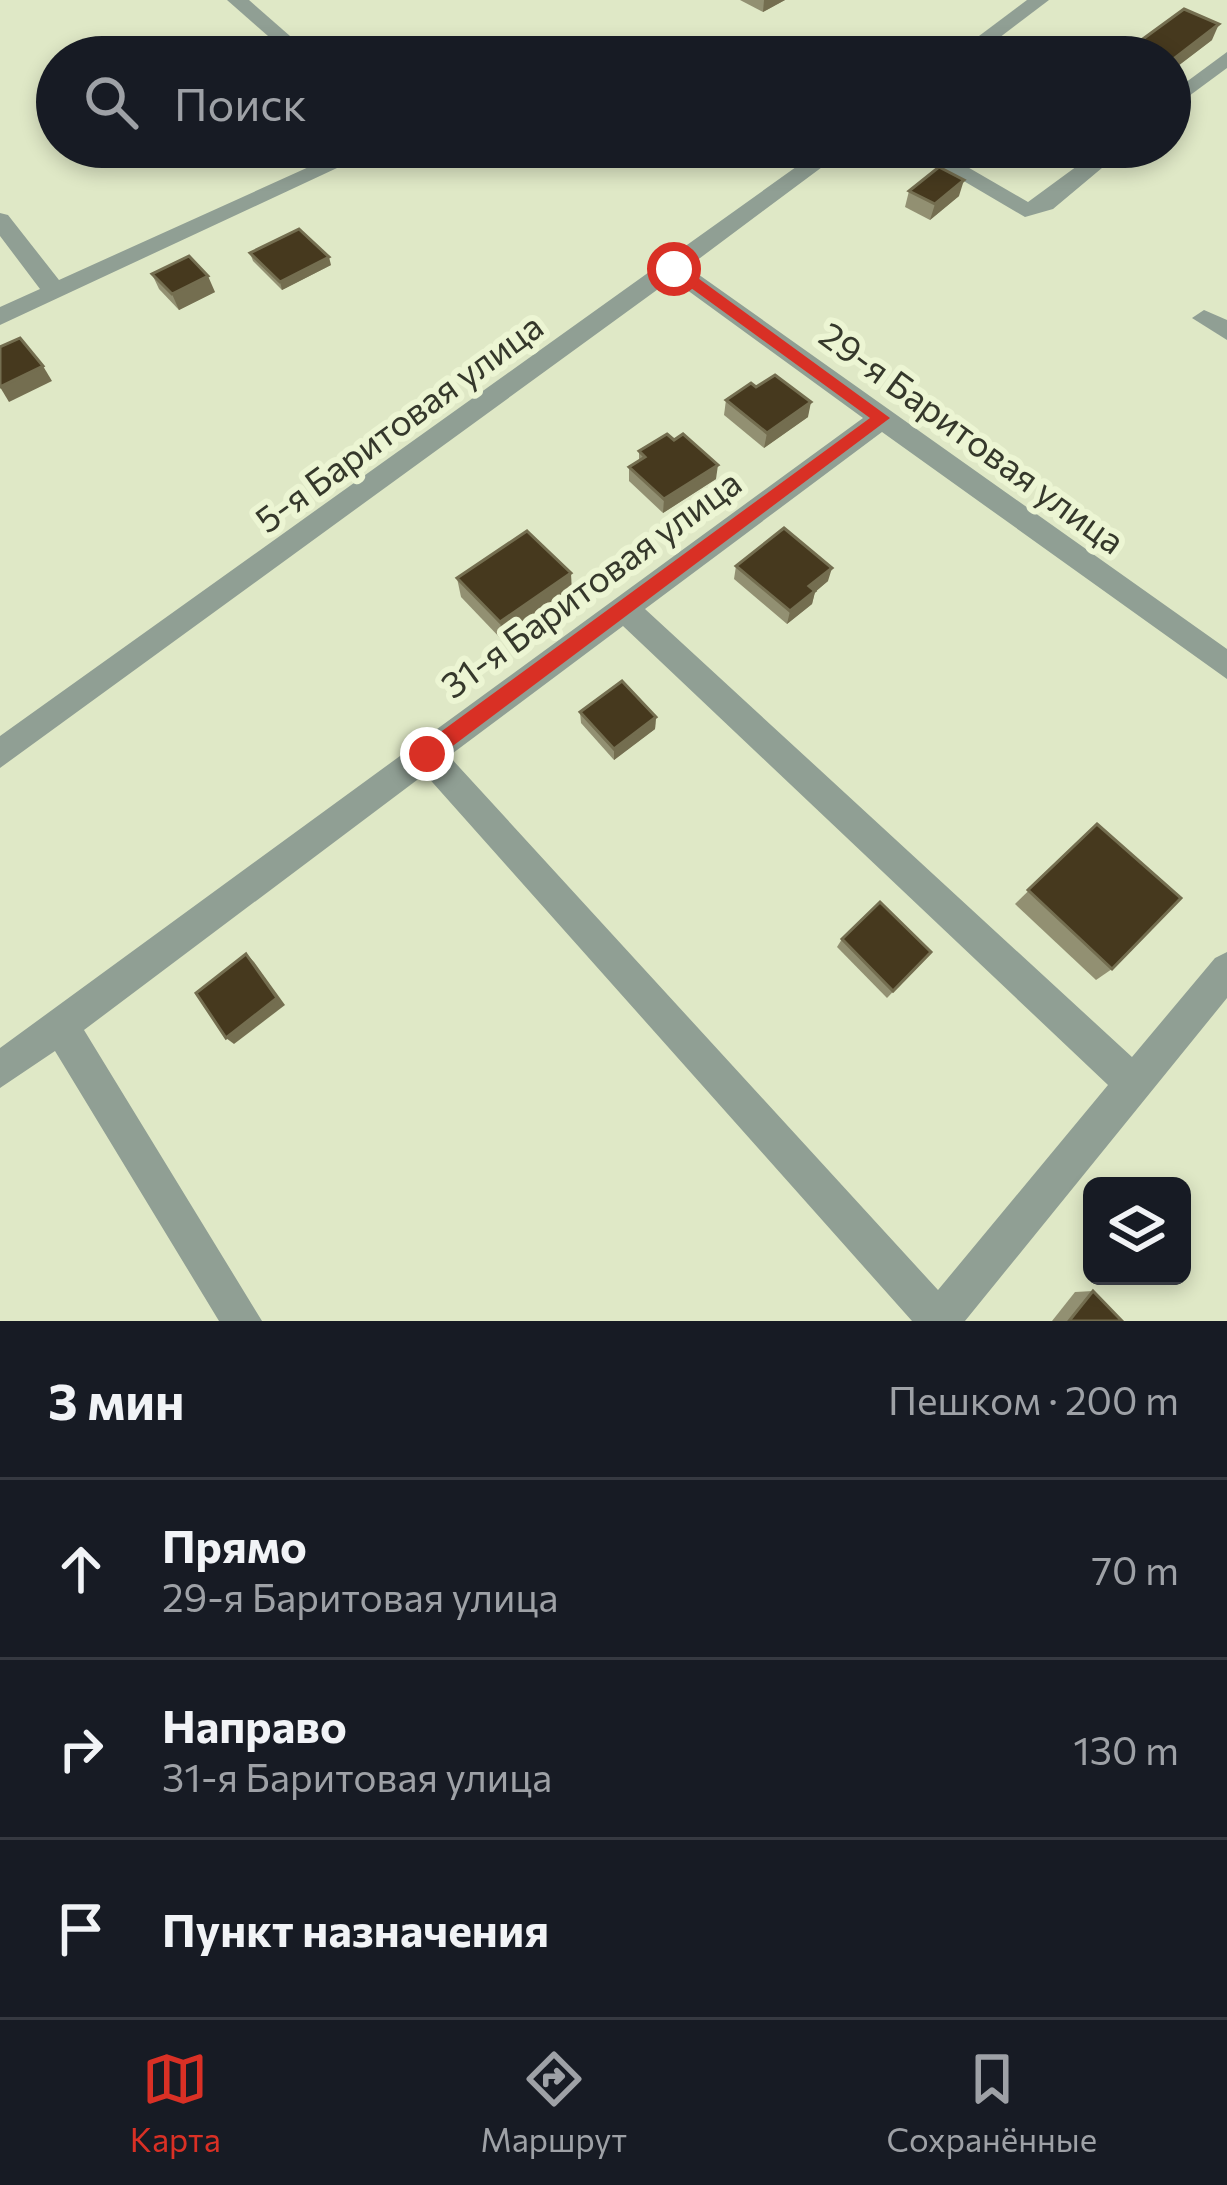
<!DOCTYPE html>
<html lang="ru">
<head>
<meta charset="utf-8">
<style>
  :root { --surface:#171b24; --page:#20242c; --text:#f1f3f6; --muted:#9ea1a6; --line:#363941; --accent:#d93025 }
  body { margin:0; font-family:Commissioner,sans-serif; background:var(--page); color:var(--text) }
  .controls { position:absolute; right:36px; bottom:36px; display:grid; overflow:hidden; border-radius:18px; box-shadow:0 6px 18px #0003 }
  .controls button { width:108px; height:108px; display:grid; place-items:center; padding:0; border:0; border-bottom:3px solid var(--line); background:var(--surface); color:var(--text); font:60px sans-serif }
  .stop { position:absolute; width:36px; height:36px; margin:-27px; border:9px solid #d93025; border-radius:50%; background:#fff }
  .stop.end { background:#d93025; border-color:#fff; box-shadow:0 3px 12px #0008 }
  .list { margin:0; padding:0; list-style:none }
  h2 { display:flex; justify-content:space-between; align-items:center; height:156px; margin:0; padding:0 48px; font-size:51px }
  h2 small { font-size:39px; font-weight:400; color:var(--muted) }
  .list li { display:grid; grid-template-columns:78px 1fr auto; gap:36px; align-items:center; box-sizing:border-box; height:180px; padding:0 48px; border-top:3px solid var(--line) }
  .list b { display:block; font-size:45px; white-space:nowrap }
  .list p { margin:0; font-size:39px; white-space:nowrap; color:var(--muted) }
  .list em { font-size:39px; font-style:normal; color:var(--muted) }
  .icon { flex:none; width:66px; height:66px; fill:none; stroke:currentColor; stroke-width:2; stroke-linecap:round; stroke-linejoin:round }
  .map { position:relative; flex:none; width:1227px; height:1321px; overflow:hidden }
  .search { position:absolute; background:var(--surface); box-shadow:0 6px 18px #0003; left:36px; right:36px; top:36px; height:132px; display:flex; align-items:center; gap:30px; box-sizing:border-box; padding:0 42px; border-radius:66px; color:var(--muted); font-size:45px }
  .sheet { height:696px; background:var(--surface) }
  nav { display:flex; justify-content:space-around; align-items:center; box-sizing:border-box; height:168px; border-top:3px solid var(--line); background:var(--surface); font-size:33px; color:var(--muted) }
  nav a { display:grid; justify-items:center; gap:6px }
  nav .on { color:var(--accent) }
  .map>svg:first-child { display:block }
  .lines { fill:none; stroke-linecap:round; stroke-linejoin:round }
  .minor { fill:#909f94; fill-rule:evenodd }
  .wall { fill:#929072 }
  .shaded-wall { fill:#746e50 }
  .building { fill:#46391e; stroke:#746e50; stroke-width:3 }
  .route { fill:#d93025 }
  .labels { text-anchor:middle; stroke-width:12; stroke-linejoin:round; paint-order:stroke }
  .street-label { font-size:36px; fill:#35382b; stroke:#ecf5d3 }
</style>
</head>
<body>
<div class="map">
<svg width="1227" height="1321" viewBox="0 0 1227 1321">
  <rect width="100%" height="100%" fill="#dfe8c6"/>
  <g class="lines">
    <g class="minor">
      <polygon points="227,0 249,0 314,57 292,57"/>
      <polygon points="1027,0 1049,0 974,57 951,57"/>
      <polygon points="1227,52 1227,68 1170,110 1170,94"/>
      <polygon points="353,147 382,147 0,325 0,307 40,289 0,236 0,213 8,215 59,280"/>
      <path d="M824 147H849L688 267 1227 649V679L882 432 645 609 1132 1057 1215 958 1227 952V998L965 1321H912L425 774 84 1030 262 1321H219L55 1051 0 1088V1048L863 418 672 279 0 768V736ZM623 626 1108 1085 938 1290 449 756Z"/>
      <polygon points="906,147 933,147 1028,202 1103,147 1127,147 1053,209 1025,217"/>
      <polygon points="1204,310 1227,320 1227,340 1192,318"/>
    </g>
  </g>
  <g class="wall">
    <polygon points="740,0 785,0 763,12"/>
    <polygon points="1212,40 1170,72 1170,57 1130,57 1136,44"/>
    <polygon points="909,191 959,196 930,220 905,207"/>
    <polygon points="250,253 331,265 282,290 253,261"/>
    <polygon points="152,274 215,292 179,310 159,289"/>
    <polygon points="756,387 808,417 764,448 724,415 726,400"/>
    <polygon points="639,451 716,479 663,513 629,481 629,467 639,461"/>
    <polygon points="736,566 828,581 815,592 812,604 787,624 734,579"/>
    <polygon points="457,578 572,593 503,641 461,597"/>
    <polygon points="580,712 656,717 655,729 614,760 581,723"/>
    <polygon points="1097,824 1112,969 1096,980 1015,904"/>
    <polygon points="842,939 931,952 887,998 837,947"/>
    <polygon points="1093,1291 1122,1321 1052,1321 1075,1292"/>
  </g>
  <g class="shaded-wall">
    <polygon points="764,0 785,0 763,12"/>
    <polygon points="1219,24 1212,40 1170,72 1171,61"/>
    <polygon points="964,180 959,196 930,220 935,204"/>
    <polygon points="329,257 331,265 282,290 280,282"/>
    <polygon points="208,276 215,292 179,310 172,294"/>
    <polygon points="43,366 52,381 9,402 0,387"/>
    <polygon points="811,402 808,417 764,448 767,433"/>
    <polygon points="718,465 716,479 663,513 664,499"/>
    <polygon points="832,568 828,581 815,592 812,604 787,624 790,611 809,586"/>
    <polygon points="571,573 572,593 503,641 500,622"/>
    <polygon points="656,717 655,729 614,760 614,749"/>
    <polygon points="246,954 254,962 285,1005 234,1044 226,1038"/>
  </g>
  <g class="building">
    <polygon points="1184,9 1219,24 1171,61 1170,57 1163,57 1136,44"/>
    <polygon points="939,167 964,180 935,204 909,191"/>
    <polygon points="299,229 329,257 280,282 250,253"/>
    <polygon points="189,256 208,276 172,294 152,274"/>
    <polygon points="20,338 43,366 0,387 0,347"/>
    <polygon points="775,375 811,402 767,433 726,400 751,383 756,387"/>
    <polygon points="667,434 674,440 683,434 718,465 664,499 629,467 645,457 639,451"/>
    <polygon points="784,528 832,568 809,586 815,591 790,611 736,566"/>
    <polygon points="527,531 571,573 500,622 457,578"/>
    <polygon points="622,681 656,717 614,749 580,712"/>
    <polygon points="1097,824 1181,898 1112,969 1028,890"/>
    <polygon points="880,902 931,952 893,991 842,939"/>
    <polygon points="246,954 277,998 226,1038 196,993"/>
    <polygon points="1093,1291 1122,1321 1069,1321"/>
  </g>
  <polygon class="route" points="669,265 680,265 890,418 434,760 420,760 420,747 870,418 669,272"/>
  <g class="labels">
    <g class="street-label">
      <text transform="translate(399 423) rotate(-36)" y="13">5-я Баритовая улица</text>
      <text transform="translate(972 438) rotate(36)" y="13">29-я Баритовая улица</text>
      <text transform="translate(591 584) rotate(-36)" y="13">31-я Баритовая улица</text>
    </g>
  </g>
</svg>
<div class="controls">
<button><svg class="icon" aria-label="layers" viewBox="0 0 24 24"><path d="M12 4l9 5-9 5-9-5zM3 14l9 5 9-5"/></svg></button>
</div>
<div class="stop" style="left:674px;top:269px"></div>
<div class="stop end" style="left:427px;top:754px"></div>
<div class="search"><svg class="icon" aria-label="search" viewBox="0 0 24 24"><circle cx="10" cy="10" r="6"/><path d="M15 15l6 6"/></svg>Поиск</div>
</div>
<section class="sheet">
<h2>3 мин<small>Пешком · 200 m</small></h2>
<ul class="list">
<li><svg class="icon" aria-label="ahead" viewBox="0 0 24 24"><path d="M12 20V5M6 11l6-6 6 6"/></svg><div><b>Прямо</b><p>29-я Баритовая улица</p></div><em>70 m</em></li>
<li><svg class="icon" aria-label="right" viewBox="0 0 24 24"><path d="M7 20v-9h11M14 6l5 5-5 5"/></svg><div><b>Направо</b><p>31-я Баритовая улица</p></div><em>130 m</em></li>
<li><svg class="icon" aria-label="arrive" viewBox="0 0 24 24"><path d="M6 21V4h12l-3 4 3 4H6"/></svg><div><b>Пункт назначения</b></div></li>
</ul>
</section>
<nav>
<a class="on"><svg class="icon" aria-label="map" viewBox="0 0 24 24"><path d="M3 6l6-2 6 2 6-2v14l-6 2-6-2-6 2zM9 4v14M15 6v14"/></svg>Карта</a>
<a><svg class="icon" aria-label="directions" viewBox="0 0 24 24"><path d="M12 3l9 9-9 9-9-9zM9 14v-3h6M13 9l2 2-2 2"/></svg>Маршрут</a>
<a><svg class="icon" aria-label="saved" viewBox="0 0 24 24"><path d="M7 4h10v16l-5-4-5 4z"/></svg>Сохранённые</a>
</nav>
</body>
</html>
